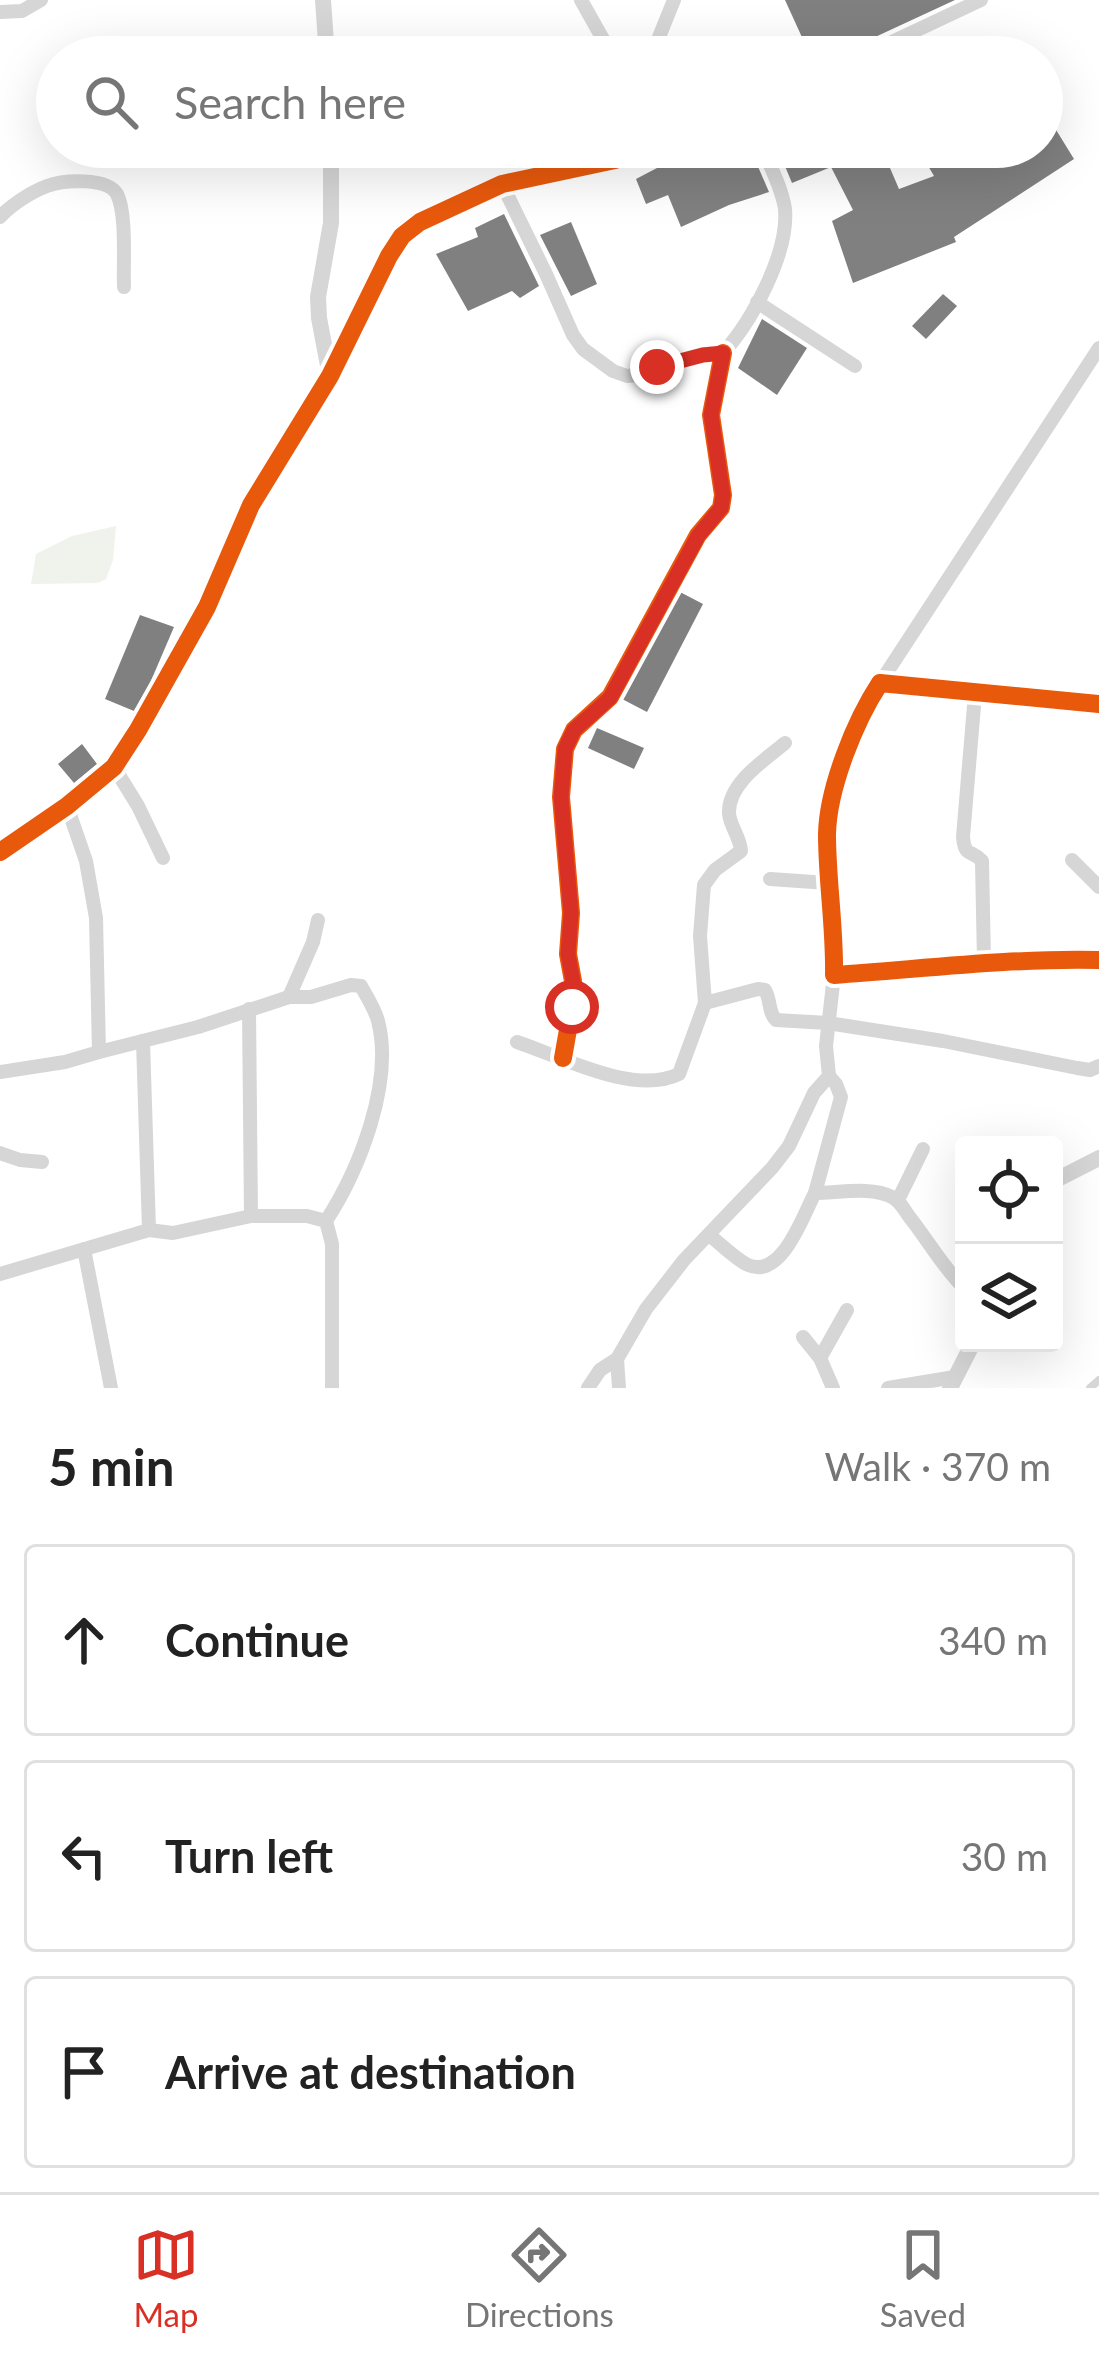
<!DOCTYPE html>
<html lang="en">
<head>
<meta charset="utf-8">
<style>
  :root { --surface:#fff; --page:#f2f2f2; --text:#222; --muted:#767676; --line:#e0e0e0; --accent:#d93025 }
  body { margin:0; font-family:Lato,sans-serif; background:var(--page); color:var(--text) }
  .controls { position:absolute; right:36px; bottom:36px; display:grid; overflow:hidden; border-radius:12px; box-shadow:0 12px 48px #0002 }
  .controls button { width:108px; height:108px; display:grid; place-items:center; padding:0; border:0; border-bottom:3px solid var(--line); background:var(--surface); color:var(--text); font:60px sans-serif }
  .stop { position:absolute; width:36px; height:36px; margin:-27px; border:9px solid #d93025; border-radius:50%; background:#fff }
  .stop.end { background:#d93025; border-color:#fff; box-shadow:0 3px 12px #0008 }
  .list { margin:0; padding:0; list-style:none }
  h2 { display:flex; justify-content:space-between; align-items:center; height:156px; margin:0; padding:0 48px; font-size:51px }
  h2 small { font-size:39px; font-weight:400; color:var(--muted) }
  .list li { display:grid; grid-template-columns:78px 1fr auto; gap:36px; align-items:center; box-sizing:border-box; height:192px; margin:0 24px 24px; padding:0 24px; border:3px solid var(--line); border-radius:12px }
  .list b { display:block; font-size:45px; white-space:nowrap }
  .list em { font-size:39px; font-style:normal; color:var(--muted) }
  .icon { flex:none; width:66px; height:66px; fill:none; stroke:currentColor; stroke-width:2; stroke-linecap:round; stroke-linejoin:round }
  .map { position:relative; flex:none; width:1099px; height:1388px; overflow:hidden }
  .search { position:absolute; background:var(--surface); box-shadow:0 12px 48px #0002; left:36px; right:36px; top:36px; height:132px; display:flex; align-items:center; gap:30px; box-sizing:border-box; padding:0 42px; border-radius:66px; color:var(--muted); font-size:45px }
  .sheet { height:804px; background:var(--surface) }
  nav { display:flex; justify-content:space-around; align-items:center; box-sizing:border-box; height:168px; border-top:3px solid var(--line); background:var(--surface); font-size:33px; color:var(--muted) }
  nav a { display:grid; justify-items:center; gap:6px }
  nav .on { color:var(--accent) }
  .map>svg:first-child { display:block }
  .green { fill:#f0f2ec }
  .building { fill:#808080 }
  .lines { fill:none; stroke-linecap:round; stroke-linejoin:round }
  .service { stroke:#d6d6d6; stroke-width:8 }
  .minor { stroke:#d6d6d6; stroke-width:14 }
  .tertiary { stroke:#d6d6d6; stroke-width:16 }
  .cycleway-casing { stroke:#fff; stroke-width:26 }
  .cycleway { stroke:#e8590c; stroke-width:18 }
  .route { stroke:#d93025; stroke-width:15 }
</style>
</head>
<body>
<div class="map">
<svg width="1099" height="1388" viewBox="0 0 1099 1388">
  <rect width="100%" height="100%" fill="#fff"/>
  <polygon class="green" points="116,526 113,560 106,579 98,583 31,584 36,554 72,536"/>
  <g class="building">
    <polygon points="785,0 955,0 832,57 811,57"/>
    <polygon points="1042,107 1074,159 954,237 956,242 853,283 832,221 853,210 831,167 792,183 777,147 881,147 899,189 934,176 917,147 1042,147"/>
    <polygon points="697,147 738,147 744,160 753,155 769,192 729,205 681,227 668,195 646,204 636,179"/>
    <polygon points="504,214 539,286 520,298 512,291 468,311 436,254 478,237 475,228"/>
    <polygon points="571,222 597,284 571,296 540,235"/>
    <polygon points="943,294 957,306 926,339 912,326"/>
    <polygon points="762,319 807,348 777,395 738,368"/>
    <polygon points="680,592 703,604 647,712 622,699"/>
    <polygon points="140,615 174,627 150,683 134,711 105,699"/>
    <polygon points="597,728 644,748 634,769 588,748"/>
    <polygon points="82,744 97,764 74,783 58,764"/>
  </g>
  <g class="lines">
    <polyline class="service" points="1090,1388 1099,1380"/>
    <g class="minor">
      <polyline points="581,0 613,57"/>
      <polyline points="0,12 22,11 41,0"/>
      <polyline points="651,57 674,0"/>
      <polyline points="860,57 981,0"/>
      <path d="M502 184 546 274 573 335 583 349 613 371 627 376 641 375 657 367 703 354 723 353C752 321 789 253 785 209 782 188 770 166 762 147"/>
      <path d="M0 217C11 205 31 192 47 186 63 180 107 177 117 194 127 214 123 263 124 287"/>
      <polyline points="757,302 855,366"/>
      <polyline points="330,376 389,256 402,236 420,222 502,184 615,160 652,147"/>
      <polyline points="880,683 1099,348"/>
      <path d="M975 694 963 837C965 858 971 849 982 861L984 962"/>
      <path d="M1099 704 880 683C855 721 828 788 827 834 827 881 835 928 834 975 923 969 1010 958 1099 960"/>
      <polyline points="114,767 138,806 163,858"/>
      <polyline points="1072,860 1099,887"/>
      <polyline points="770,879 828,883"/>
      <polyline points="289,997 313,942 318,920"/>
      <path d="M705 1003 758 989 765 990C771 1000 768 1012 776 1020L828 1023 943 1041 1077 1068 1090 1070 1099 1066"/>
      <polyline points="143,1041 149,1230"/>
      <path d="M517 1042C562 1057 634 1096 679 1074L705 1003 700 936 704 885 715 870 741 851C740 836 730 827 729 813 728 783 765 760 785 743"/>
      <path d="M99 1052 198 1027 289 997H311L351 985 361 986C367 997 375 1009 378 1021 394 1083 359 1170 326 1221"/>
      <polyline points="563,1058 572,1007 573,981 568,954 571,913 561,797 565,749 574,730 610,697 698,535 721,508 723,495 711,415 723,353"/>
      <polyline points="0,1072 65,1062 99,1052 96,918 86,861 67,806"/>
      <polyline points="0,1153 20,1160 42,1162"/>
      <polyline points="815,1193 841,1097 836,1084 829,1076"/>
      <polyline points="898,1200 923,1149"/>
      <polyline points="251,1216 307,1216 326,1221 332,1244 332,1388"/>
      <path d="M709 1235C721 1244 735 1259 748 1265 782 1280 803 1215 815 1193 837 1193 872 1186 892 1197 901 1201 905 1212 911 1219 929 1242 943 1267 964 1288"/>
      <polyline points="84,1249 111,1388"/>
      <polyline points="0,1274 149,1230 173,1233 251,1216 249,1009"/>
      <polyline points="803,1337 820,1358 833,1388"/>
      <polyline points="820,1358 847,1310"/>
      <polyline points="588,1388 600,1370 617,1359"/>
      <polyline points="619,1388 617,1359 646,1309 684,1260 772,1168 789,1146 814,1093 829,1076 826,1046 834,975"/>
      <polyline points="888,1388 955,1377"/>
    </g>
    <g class="tertiary">
      <polyline points="323,0 327,57"/>
      <polyline points="0,852 67,806 114,767 138,730 207,607 251,505 330,376 319,318 318,297 331,223 331,147"/>
      <polyline points="1054,1181 1099,1158"/>
      <polyline points="950,1388 973,1343"/>
    </g>
    <g class="cycleway-casing">
      <g id="cycleway">
        <path d="M1099 704 880 683C855 721 828 788 827 834 827 881 835 928 834 975 923 969 1010 958 1099 960"/>
        <polyline points="0,852 67,806 114,767 138,730 207,607 251,505 330,376 389,256 402,236 420,222 502,184 615,160 652,147"/>
        <polyline points="563,1058 572,1007 573,981 568,954 571,913 561,797 565,749 574,730 610,697 698,535 721,508 723,495 711,415 723,353"/>
      </g>
    </g>
    <use href="#cycleway" class="cycleway"/>
  </g>
  <g class="lines">
    <polyline class="route" points="572,1007 573,981 568,954 571,913 561,797 565,749 574,730 610,698 698,536 721,508 723,495 711,415 723,353 703,355 657,367"/>
  </g>
</svg>
<div class="controls">
<button><svg class="icon" aria-label="locate" viewBox="0 0 24 24"><circle cx="12" cy="12" r="6"/><path d="M12 2v4M12 18v4M2 12h4M18 12h4"/></svg></button>
<button><svg class="icon" aria-label="layers" viewBox="0 0 24 24"><path d="M12 4l9 5-9 5-9-5zM3 14l9 5 9-5"/></svg></button>
</div>
<div class="stop" style="left:572px;top:1007px"></div>
<div class="stop end" style="left:657px;top:367px"></div>
<div class="search"><svg class="icon" aria-label="search" viewBox="0 0 24 24"><circle cx="10" cy="10" r="6"/><path d="M15 15l6 6"/></svg>Search here</div>
</div>
<section class="sheet">
<h2>5 min<small>Walk · 370 m</small></h2>
<ul class="list">
<li><svg class="icon" aria-label="ahead" viewBox="0 0 24 24"><path d="M12 20V5M6 11l6-6 6 6"/></svg><div><b>Continue</b></div><em>340 m</em></li>
<li><svg class="icon" aria-label="left" viewBox="0 0 24 24"><path d="M17 20v-9H6M10 6l-5 5 5 5"/></svg><div><b>Turn left</b></div><em>30 m</em></li>
<li><svg class="icon" aria-label="arrive" viewBox="0 0 24 24"><path d="M6 21V4h12l-3 4 3 4H6"/></svg><div><b>Arrive at destination</b></div></li>
</ul>
</section>
<nav>
<a class="on"><svg class="icon" aria-label="map" viewBox="0 0 24 24"><path d="M3 6l6-2 6 2 6-2v14l-6 2-6-2-6 2zM9 4v14M15 6v14"/></svg>Map</a>
<a><svg class="icon" aria-label="directions" viewBox="0 0 24 24"><path d="M12 3l9 9-9 9-9-9zM9 14v-3h6M13 9l2 2-2 2"/></svg>Directions</a>
<a><svg class="icon" aria-label="saved" viewBox="0 0 24 24"><path d="M7 4h10v16l-5-4-5 4z"/></svg>Saved</a>
</nav>
</body>
</html>
